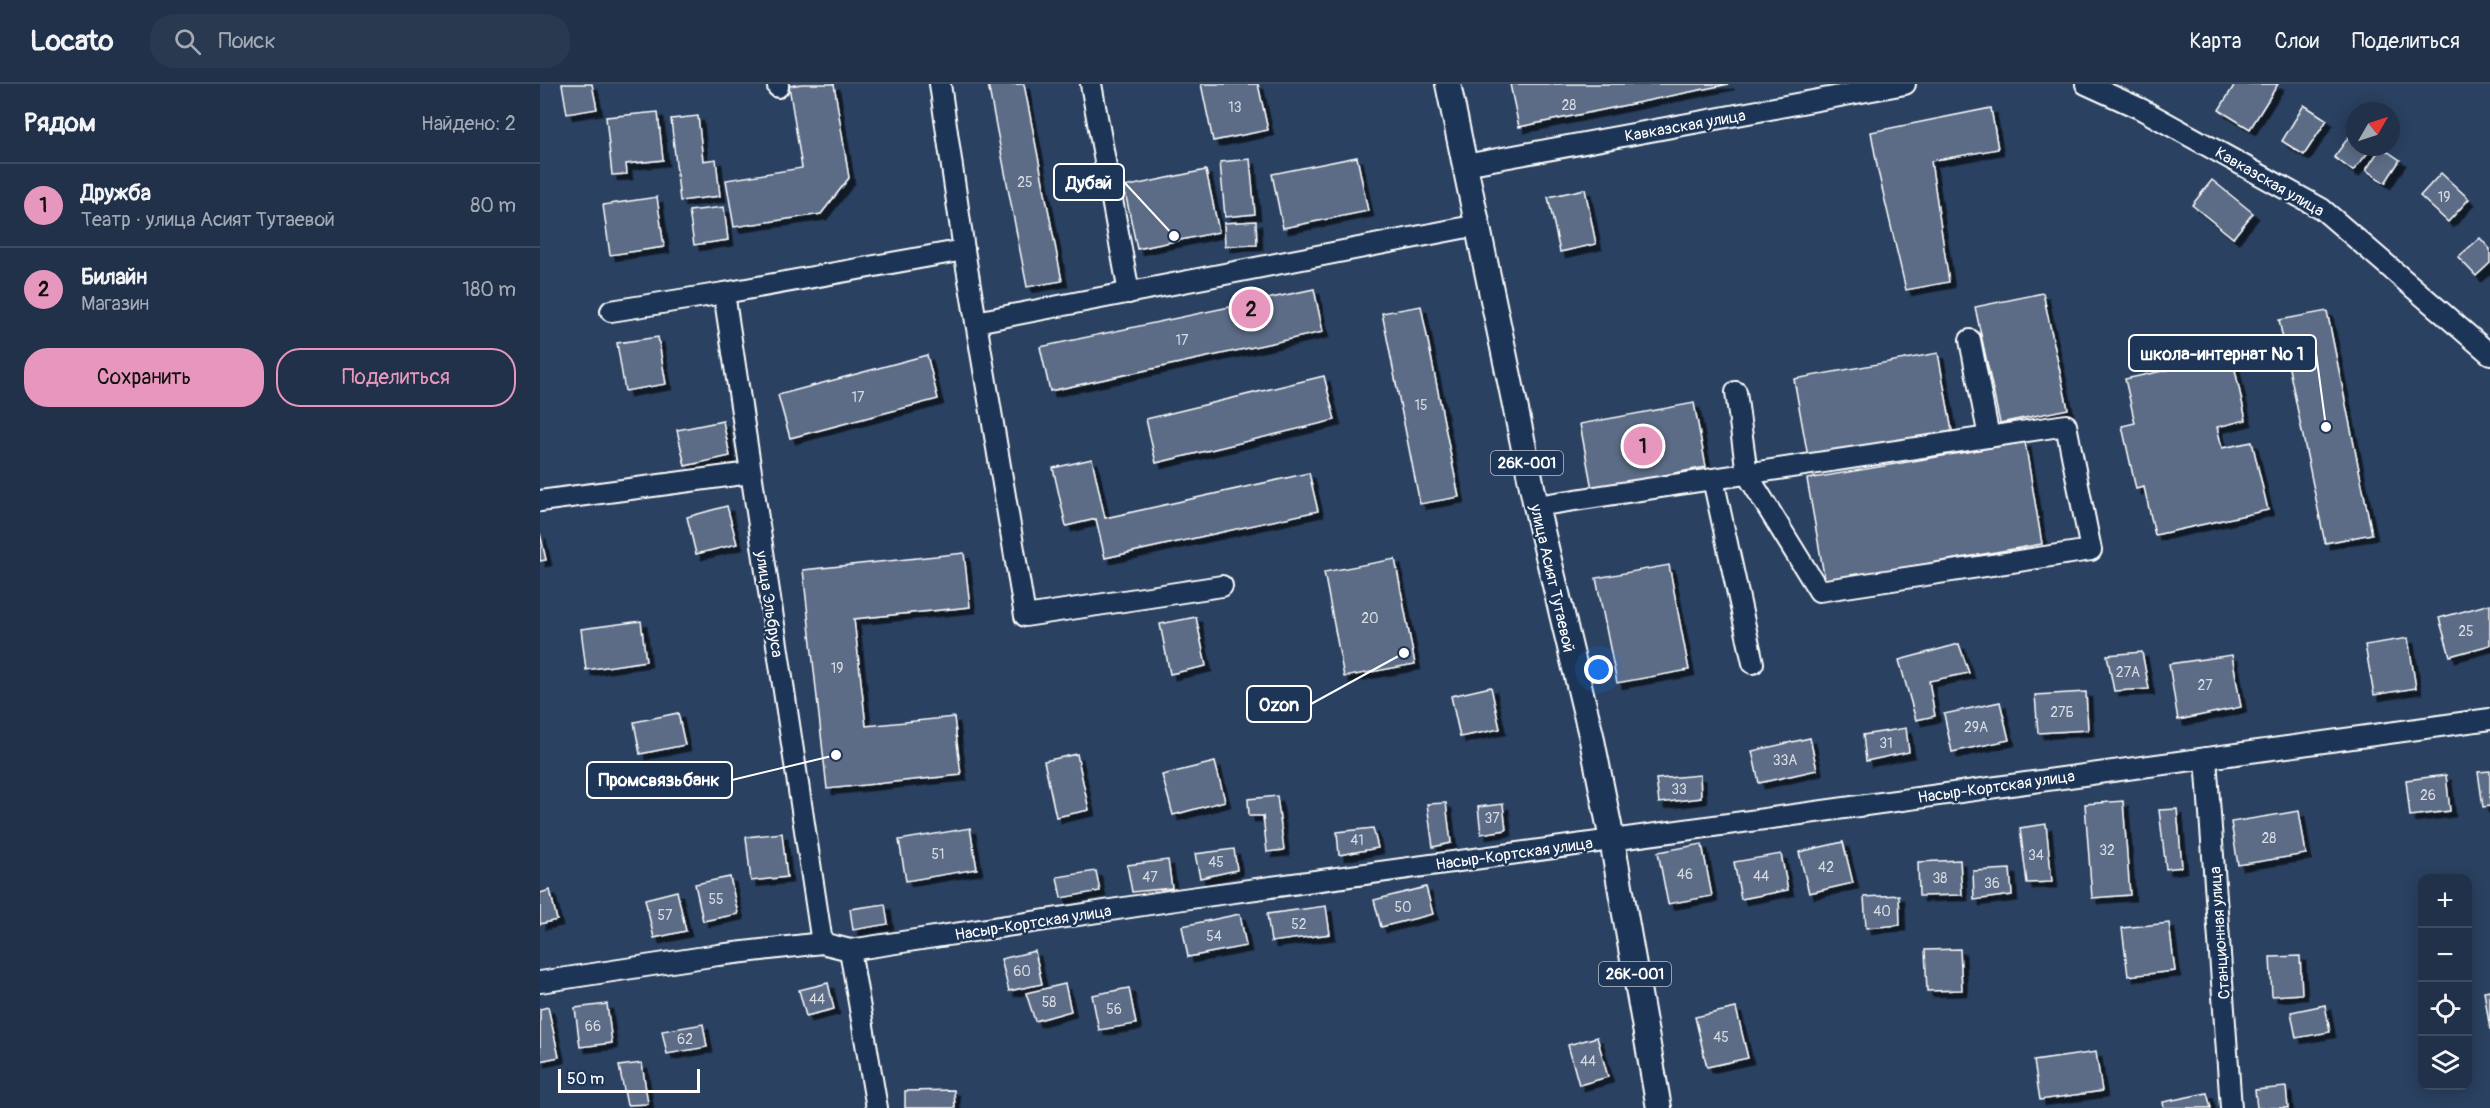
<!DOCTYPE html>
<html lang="ru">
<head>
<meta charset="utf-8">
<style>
  :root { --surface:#203149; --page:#283950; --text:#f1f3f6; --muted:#a2a9b4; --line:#3d4c61; --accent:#e797bd }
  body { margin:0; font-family:Pangolin,sans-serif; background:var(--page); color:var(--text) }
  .controls { position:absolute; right:18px; bottom:18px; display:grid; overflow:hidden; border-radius:12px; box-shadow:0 3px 15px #0003 }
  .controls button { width:54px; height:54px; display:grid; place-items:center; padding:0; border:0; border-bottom:2px solid var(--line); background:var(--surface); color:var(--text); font:30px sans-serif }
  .compass { position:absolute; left:1806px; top:18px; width:54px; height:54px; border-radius:50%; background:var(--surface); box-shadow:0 3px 15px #0003; rotate:51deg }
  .scale { position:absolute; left:18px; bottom:15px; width:142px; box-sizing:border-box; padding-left:6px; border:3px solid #fff; border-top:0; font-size:16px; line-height:21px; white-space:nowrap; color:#fff; -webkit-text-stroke:4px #1d3557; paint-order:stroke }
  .you { position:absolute; left:1059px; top:586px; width:21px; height:21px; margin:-15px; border:4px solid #fff; border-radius:50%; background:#1a73e8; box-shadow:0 0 0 9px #1a73e833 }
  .badge { display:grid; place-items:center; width:39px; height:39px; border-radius:50%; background:var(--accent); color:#111; font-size:20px; font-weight:700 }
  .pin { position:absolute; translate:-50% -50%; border:3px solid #fff; box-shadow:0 2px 6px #0006 }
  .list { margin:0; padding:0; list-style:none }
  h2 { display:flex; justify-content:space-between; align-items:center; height:78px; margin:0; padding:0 24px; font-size:26px }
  h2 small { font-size:20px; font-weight:400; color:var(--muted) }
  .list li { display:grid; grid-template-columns:39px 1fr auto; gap:18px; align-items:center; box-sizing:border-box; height:84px; padding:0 24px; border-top:2px solid var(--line) }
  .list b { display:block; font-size:22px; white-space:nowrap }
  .list p { margin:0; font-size:20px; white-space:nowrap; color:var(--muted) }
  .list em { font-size:20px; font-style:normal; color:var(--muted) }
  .actions { display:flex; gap:12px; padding:18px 24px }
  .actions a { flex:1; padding:14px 0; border:2px solid var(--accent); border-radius:24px; text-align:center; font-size:21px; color:var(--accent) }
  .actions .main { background:var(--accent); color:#111 }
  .icon { flex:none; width:33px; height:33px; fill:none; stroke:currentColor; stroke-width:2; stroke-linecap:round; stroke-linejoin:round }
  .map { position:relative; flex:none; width:1950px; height:1024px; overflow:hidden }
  header { display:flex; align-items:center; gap:36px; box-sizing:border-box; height:84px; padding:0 30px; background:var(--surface); border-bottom:2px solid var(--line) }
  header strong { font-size:28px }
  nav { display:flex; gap:33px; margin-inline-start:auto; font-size:21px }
  .search { width:420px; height:54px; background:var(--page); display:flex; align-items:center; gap:15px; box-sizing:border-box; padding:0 21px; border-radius:24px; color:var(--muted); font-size:22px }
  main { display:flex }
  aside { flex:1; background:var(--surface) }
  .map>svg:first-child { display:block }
  .building { fill:#5b6c86; stroke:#fff; stroke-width:1.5; filter:url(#shadow) }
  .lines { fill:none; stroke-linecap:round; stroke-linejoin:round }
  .minor-casing { stroke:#fff; stroke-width:24 }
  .major-casing { stroke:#fff; stroke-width:28 }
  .minor { stroke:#1d3557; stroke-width:20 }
  .major { stroke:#1d3557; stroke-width:24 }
  .labels { text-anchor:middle; stroke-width:5; stroke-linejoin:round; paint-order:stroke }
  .number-label { font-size:14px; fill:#d6dae1 }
  .shield { fill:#1d3557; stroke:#bbc2cd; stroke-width:1.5 }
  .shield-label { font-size:15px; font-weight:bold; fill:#fff }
  .street-label { font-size:16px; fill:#fff; stroke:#1d3557 }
  .leader { fill:none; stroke:#fff; stroke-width:2 }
  .callout-dot { fill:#fff; stroke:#1d3557; stroke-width:2 }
  .callout { fill:#1d3557; stroke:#fff; stroke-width:2 }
  .callout-label { font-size:18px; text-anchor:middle; font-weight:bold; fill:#fff }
</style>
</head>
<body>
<header>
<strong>Locato</strong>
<div class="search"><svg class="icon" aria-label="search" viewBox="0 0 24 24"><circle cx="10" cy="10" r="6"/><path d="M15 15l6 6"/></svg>Поиск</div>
<nav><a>Карта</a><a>Слои</a><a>Поделиться</a></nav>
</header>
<main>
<aside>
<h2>Рядом<small>Найдено: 2</small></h2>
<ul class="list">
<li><span class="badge">1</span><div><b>Дружба</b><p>Театр · улица Асият Тутаевой</p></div><em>80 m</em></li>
<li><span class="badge">2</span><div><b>Билайн</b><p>Магазин</p></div><em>180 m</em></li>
</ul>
<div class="actions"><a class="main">Сохранить</a><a>Поделиться</a></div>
</aside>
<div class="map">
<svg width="1950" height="1024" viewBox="0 0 1950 1024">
  <defs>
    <filter id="shadow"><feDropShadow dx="5.5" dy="5.5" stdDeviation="0" flood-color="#0009"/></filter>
  </defs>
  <rect width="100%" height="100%" fill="#2a4161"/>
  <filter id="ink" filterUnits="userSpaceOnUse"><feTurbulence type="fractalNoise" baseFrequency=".0167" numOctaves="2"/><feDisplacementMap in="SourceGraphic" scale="12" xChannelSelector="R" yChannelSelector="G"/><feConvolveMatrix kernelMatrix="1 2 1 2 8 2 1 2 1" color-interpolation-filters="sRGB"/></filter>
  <g filter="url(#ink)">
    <g class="building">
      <polygon points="22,0 52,0 57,25 27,30"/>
      <polygon points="262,0 294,0 309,94 281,130 194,143 186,96 262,84 249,2"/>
      <polygon points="448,0 484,0 522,197 487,203"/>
      <polygon points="661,0 718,0 728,46 673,57"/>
      <polygon points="970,0 1189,0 979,43"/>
      <polygon points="1695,0 1738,0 1710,45 1679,26"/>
      <polygon points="1764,21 1787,36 1764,71 1742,57"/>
      <polygon points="1451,24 1458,65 1391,77 1409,198 1366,206 1338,87 1331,48"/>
      <polygon points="118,28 123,76 86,80 87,90 72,91 66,33"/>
      <polygon points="158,32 163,77 176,75 180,112 140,117 131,35"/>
      <polygon points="1811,50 1815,53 1815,63 1831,65 1813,87 1794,73"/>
      <polygon points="1841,63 1860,76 1845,99 1826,86"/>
      <polygon points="817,73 828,127 743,144 732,90"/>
      <polygon points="710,75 715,130 685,133 680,78"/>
      <polygon points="666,86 679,148 597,165 584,103"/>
      <polygon points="1901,89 1929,115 1908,138 1880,112"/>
      <polygon points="1672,96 1713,129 1693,154 1652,121"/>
      <polygon points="1045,105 1056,160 1020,168 1008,113"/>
      <polygon points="117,113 124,163 70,171 63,121"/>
      <polygon points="184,123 188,156 154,161 149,127"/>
      <polygon points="716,137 717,161 685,162 684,139"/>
      <polygon points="1940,154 1950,165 1950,179 1936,192 1918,173"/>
      <polygon points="774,205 783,248 510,307 500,263"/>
      <polygon points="1503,209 1528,325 1460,339 1435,223"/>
      <polygon points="881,222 919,413 880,420 842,229"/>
      <polygon points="1787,227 1832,450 1785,459 1739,236"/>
      <polygon points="118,253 126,300 85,307 77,259"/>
      <polygon points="1398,269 1412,347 1268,373 1254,295"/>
      <polygon points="387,271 398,315 250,354 238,311"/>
      <polygon points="1692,272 1706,336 1677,343 1682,364 1712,358 1728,426 1615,451 1604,403 1596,405 1582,342 1595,339 1585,295"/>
      <polygon points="784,292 795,336 616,379 606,335"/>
      <polygon points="1154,319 1166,383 1052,405 1040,340"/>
      <polygon points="183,337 190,372 145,382 137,346"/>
      <polygon points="1485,358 1502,460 1285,497 1267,395"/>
      <polygon points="552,375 565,434 769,389 778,427 565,474 556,435 526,442 513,384"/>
      <polygon points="187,422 197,460 156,470 147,433"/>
      <polygon points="0,449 6,476 0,477"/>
      <polygon points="424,469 430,523 314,535 326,642 414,633 421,691 287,705 263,486"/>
      <polygon points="855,475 875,580 804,593 784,488"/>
      <polygon points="1129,481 1149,586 1077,599 1056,494"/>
      <polygon points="1950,520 1950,561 1910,572 1899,534"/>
      <polygon points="656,533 666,582 630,590 620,540"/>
      <polygon points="101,537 106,577 46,586 41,545"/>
      <polygon points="1868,554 1876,604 1834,611 1825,561"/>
      <polygon points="1419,560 1429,589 1389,597 1395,632 1376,636 1359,576"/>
      <polygon points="1602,568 1609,605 1574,607 1567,571"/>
      <polygon points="1692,571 1701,623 1638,636 1629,580"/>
      <polygon points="951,603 960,645 920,653 911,612"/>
      <polygon points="1546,608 1548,646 1498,649 1495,611"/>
      <polygon points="1460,618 1469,656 1412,668 1404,630"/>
      <polygon points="138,629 145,661 100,670 94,638"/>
      <polygon points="1366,644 1369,668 1326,677 1323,651"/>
      <polygon points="1270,654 1277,686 1219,699 1212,667"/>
      <polygon points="537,670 549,726 516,733 504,677"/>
      <polygon points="675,678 685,717 633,731 622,691"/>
      <polygon points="1950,687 1950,722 1943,723 1938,688"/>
      <polygon points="1160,691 1161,714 1119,719 1116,695"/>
      <polygon points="1906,691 1910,727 1870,732 1866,696"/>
      <polygon points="737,712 744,766 727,768 723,732 709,732 708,715"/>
      <polygon points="1583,717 1590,811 1552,814 1545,720"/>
      <polygon points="906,719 911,759 893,763 887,720"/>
      <polygon points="963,720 966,746 941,750 938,723"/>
      <polygon points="1637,725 1642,783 1626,785 1619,726"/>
      <polygon points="1759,727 1766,770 1698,781 1691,738"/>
      <polygon points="1506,740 1512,798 1487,799 1480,744"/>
      <polygon points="430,744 437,785 366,797 359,756"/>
      <polygon points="833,744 838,764 799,771 797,748"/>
      <polygon points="242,749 247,793 211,797 206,753"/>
      <polygon points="1303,758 1313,799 1269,809 1259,768"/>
      <polygon points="1162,760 1172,812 1128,820 1118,768"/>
      <polygon points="694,765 697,786 660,794 655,770"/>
      <polygon points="1241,770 1248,806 1201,815 1194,778"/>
      <polygon points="628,776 632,804 592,808 587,781"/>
      <polygon points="1420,776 1422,811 1379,812 1378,778"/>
      <polygon points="1470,785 1472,811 1434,816 1433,787"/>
      <polygon points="556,787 560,807 521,814 517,793"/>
      <polygon points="190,793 198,830 163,837 155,800"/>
      <polygon points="886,803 893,830 841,843 834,816"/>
      <polygon points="10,806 17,836 0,840 0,809"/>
      <polygon points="137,807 146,847 114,854 105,815"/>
      <polygon points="1359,811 1360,841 1326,844 1324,813"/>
      <polygon points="345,820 348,840 313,846 310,825"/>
      <polygon points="786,822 790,850 731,858 727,830"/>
      <polygon points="700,830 706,862 648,873 642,842"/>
      <polygon points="1629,839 1635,887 1588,892 1582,844"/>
      <polygon points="1420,865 1422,906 1387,907 1385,866"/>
      <polygon points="495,867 502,900 469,907 461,875"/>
      <polygon points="1760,872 1762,910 1732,912 1730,873"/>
      <polygon points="288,899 294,925 266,932 259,906"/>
      <polygon points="525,900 531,927 495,937 486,909"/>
      <polygon points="589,904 596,940 559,946 552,911"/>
      <polygon points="1950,906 1950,946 1944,907"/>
      <polygon points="67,920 72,959 40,963 35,924"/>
      <polygon points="1785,921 1790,948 1756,954 1751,928"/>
      <polygon points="8,923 19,973 0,977 0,925"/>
      <polygon points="1196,924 1208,974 1167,983 1155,933"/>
      <polygon points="163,940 167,963 127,970 122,947"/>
      <polygon points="1057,953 1068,993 1039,1001 1028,961"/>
      <polygon points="1556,968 1562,1007 1500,1016 1494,977"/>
      <polygon points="102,979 108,1020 87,1021 79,982"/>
      <polygon points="1746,1003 1748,1024 1717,1024 1715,1006"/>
      <polygon points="414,1006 415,1024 365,1024 365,1007"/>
      <polygon points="1667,1009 1671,1024 1624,1024 1623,1018"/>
    </g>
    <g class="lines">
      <g class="minor-casing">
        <g id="minor">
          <polyline points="238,0 238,3"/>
          <polyline points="400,0 424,166 485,532 682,502"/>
          <polyline points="551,0 589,209"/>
          <polyline points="1546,0 1601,25 1782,125 1950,270"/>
          <polyline points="925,81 1365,0"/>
          <polyline points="71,227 184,209"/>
          <polyline points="436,238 938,141"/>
          <polyline points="1430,256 1449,353"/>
          <polyline points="1173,395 1213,579"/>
          <polyline points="0,417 210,389"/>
          <path d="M996 422C1173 395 1350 368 1526 341L1551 466 1279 507 1207 390 1196 308"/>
          <polyline points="1666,674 1691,1024"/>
          <polyline points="282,859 184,209 424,166"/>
          <polyline points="310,866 337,1024"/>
          <polyline points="0,898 178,871 282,859 310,866 636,816 1950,635"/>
        </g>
      </g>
      <g class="major-casing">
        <polyline id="major" points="908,0 996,422 1051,651 1072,756 1119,1024"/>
      </g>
      <use href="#minor" class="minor"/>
      <use href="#major" class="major"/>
    </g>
  </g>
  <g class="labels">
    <g class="number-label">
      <text x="1029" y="26">28</text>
      <text x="695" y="28">13</text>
      <text x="485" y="103">25</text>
      <text x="1904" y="118">19</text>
      <text x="642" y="261">17</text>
      <text x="318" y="318">17</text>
      <text x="881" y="326">15</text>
      <text x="830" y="539">20</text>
      <text x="1926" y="552">25</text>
      <text x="297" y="589">19</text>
      <text x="1588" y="593">27А</text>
      <text x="1665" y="606">27</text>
      <text x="1522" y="633">27Б</text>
      <text x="1436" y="648">29А</text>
      <text x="1346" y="664">31</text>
      <text x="1245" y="681">33А</text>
      <text x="1139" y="710">33</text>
      <text x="1888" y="716">26</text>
      <text x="952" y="739">37</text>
      <text x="1729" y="759">28</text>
      <text x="817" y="761">41</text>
      <text x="1567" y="771">32</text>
      <text x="398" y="775">51</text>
      <text x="1496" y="776">34</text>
      <text x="676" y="783">45</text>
      <text x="1286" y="788">42</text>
      <text x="1145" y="795">46</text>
      <text x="1221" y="797">44</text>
      <text x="610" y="798">47</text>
      <text x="1400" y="799">38</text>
      <text x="1452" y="804">36</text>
      <text x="176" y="820">55</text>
      <text x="863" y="828">50</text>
      <text x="1342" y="832">40</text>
      <text x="125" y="836">57</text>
      <text x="759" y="845">52</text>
      <text x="674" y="857">54</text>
      <text x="482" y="892">60</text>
      <text x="277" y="920">44</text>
      <text x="509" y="923">58</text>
      <text x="574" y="930">56</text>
      <text x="53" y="947">66</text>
      <text x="1181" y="958">45</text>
      <text x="145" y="960">62</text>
      <text x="1048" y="982">44</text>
    </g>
    <g class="shield">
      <rect x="951" y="367" width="72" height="24" rx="4.5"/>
      <rect x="1059" y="878" width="72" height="24" rx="4.5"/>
    </g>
    <g class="shield-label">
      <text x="987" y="384">26К-001</text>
      <text x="1095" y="895">26К-001</text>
    </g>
    <g class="street-label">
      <text transform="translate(1145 41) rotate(-10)" y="6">Кавказская улица</text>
      <text transform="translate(1730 97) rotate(30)" y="6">Кавказская улица</text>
      <text transform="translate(1013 494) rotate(77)" y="6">улица Асият Тутаевой</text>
      <text transform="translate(230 520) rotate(81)" y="6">улица Эльбруса</text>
      <text transform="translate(1456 702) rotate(-8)" y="6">Насыр-Кортская улица</text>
      <text transform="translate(974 769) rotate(-8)" y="6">Насыр-Кортская улица</text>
      <text transform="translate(493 838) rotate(-9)" y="6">Насыр-Кортская улица</text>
      <text transform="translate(1679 849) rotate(-94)" y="6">Станционная улица</text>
    </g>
  </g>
  <path class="leader" d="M634 152L584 98M1786 343L1776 269M864 569L771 620M296 671L192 696"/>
  <g class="callout-dot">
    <circle cx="634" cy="152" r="6"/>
    <circle cx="1786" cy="343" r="6"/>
    <circle cx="864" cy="569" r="6"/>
    <circle cx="296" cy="671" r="6"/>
  </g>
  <g class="callout">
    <rect x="514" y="80" width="70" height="36" rx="6"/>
    <rect x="1589" y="251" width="187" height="36" rx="6"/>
    <rect x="707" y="602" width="64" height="36" rx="6"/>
    <rect x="47" y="678" width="145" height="36" rx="6"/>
  </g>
  <g class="callout-label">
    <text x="549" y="105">Дубай</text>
    <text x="1682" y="276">школа-интернат № 1</text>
    <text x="739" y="627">Ozon</text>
    <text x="119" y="702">Промсвязьбанк</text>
  </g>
</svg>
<div class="controls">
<button>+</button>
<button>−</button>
<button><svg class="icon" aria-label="locate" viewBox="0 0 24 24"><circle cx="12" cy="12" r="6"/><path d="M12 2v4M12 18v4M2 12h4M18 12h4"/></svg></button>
<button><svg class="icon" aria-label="layers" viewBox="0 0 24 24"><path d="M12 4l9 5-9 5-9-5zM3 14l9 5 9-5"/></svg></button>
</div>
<svg class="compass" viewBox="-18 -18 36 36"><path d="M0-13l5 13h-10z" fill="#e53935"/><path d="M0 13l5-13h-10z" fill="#a2a9b4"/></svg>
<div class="scale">50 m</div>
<div class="you"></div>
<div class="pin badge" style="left:1103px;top:362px">1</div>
<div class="pin badge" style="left:711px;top:225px">2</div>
</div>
</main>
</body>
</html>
